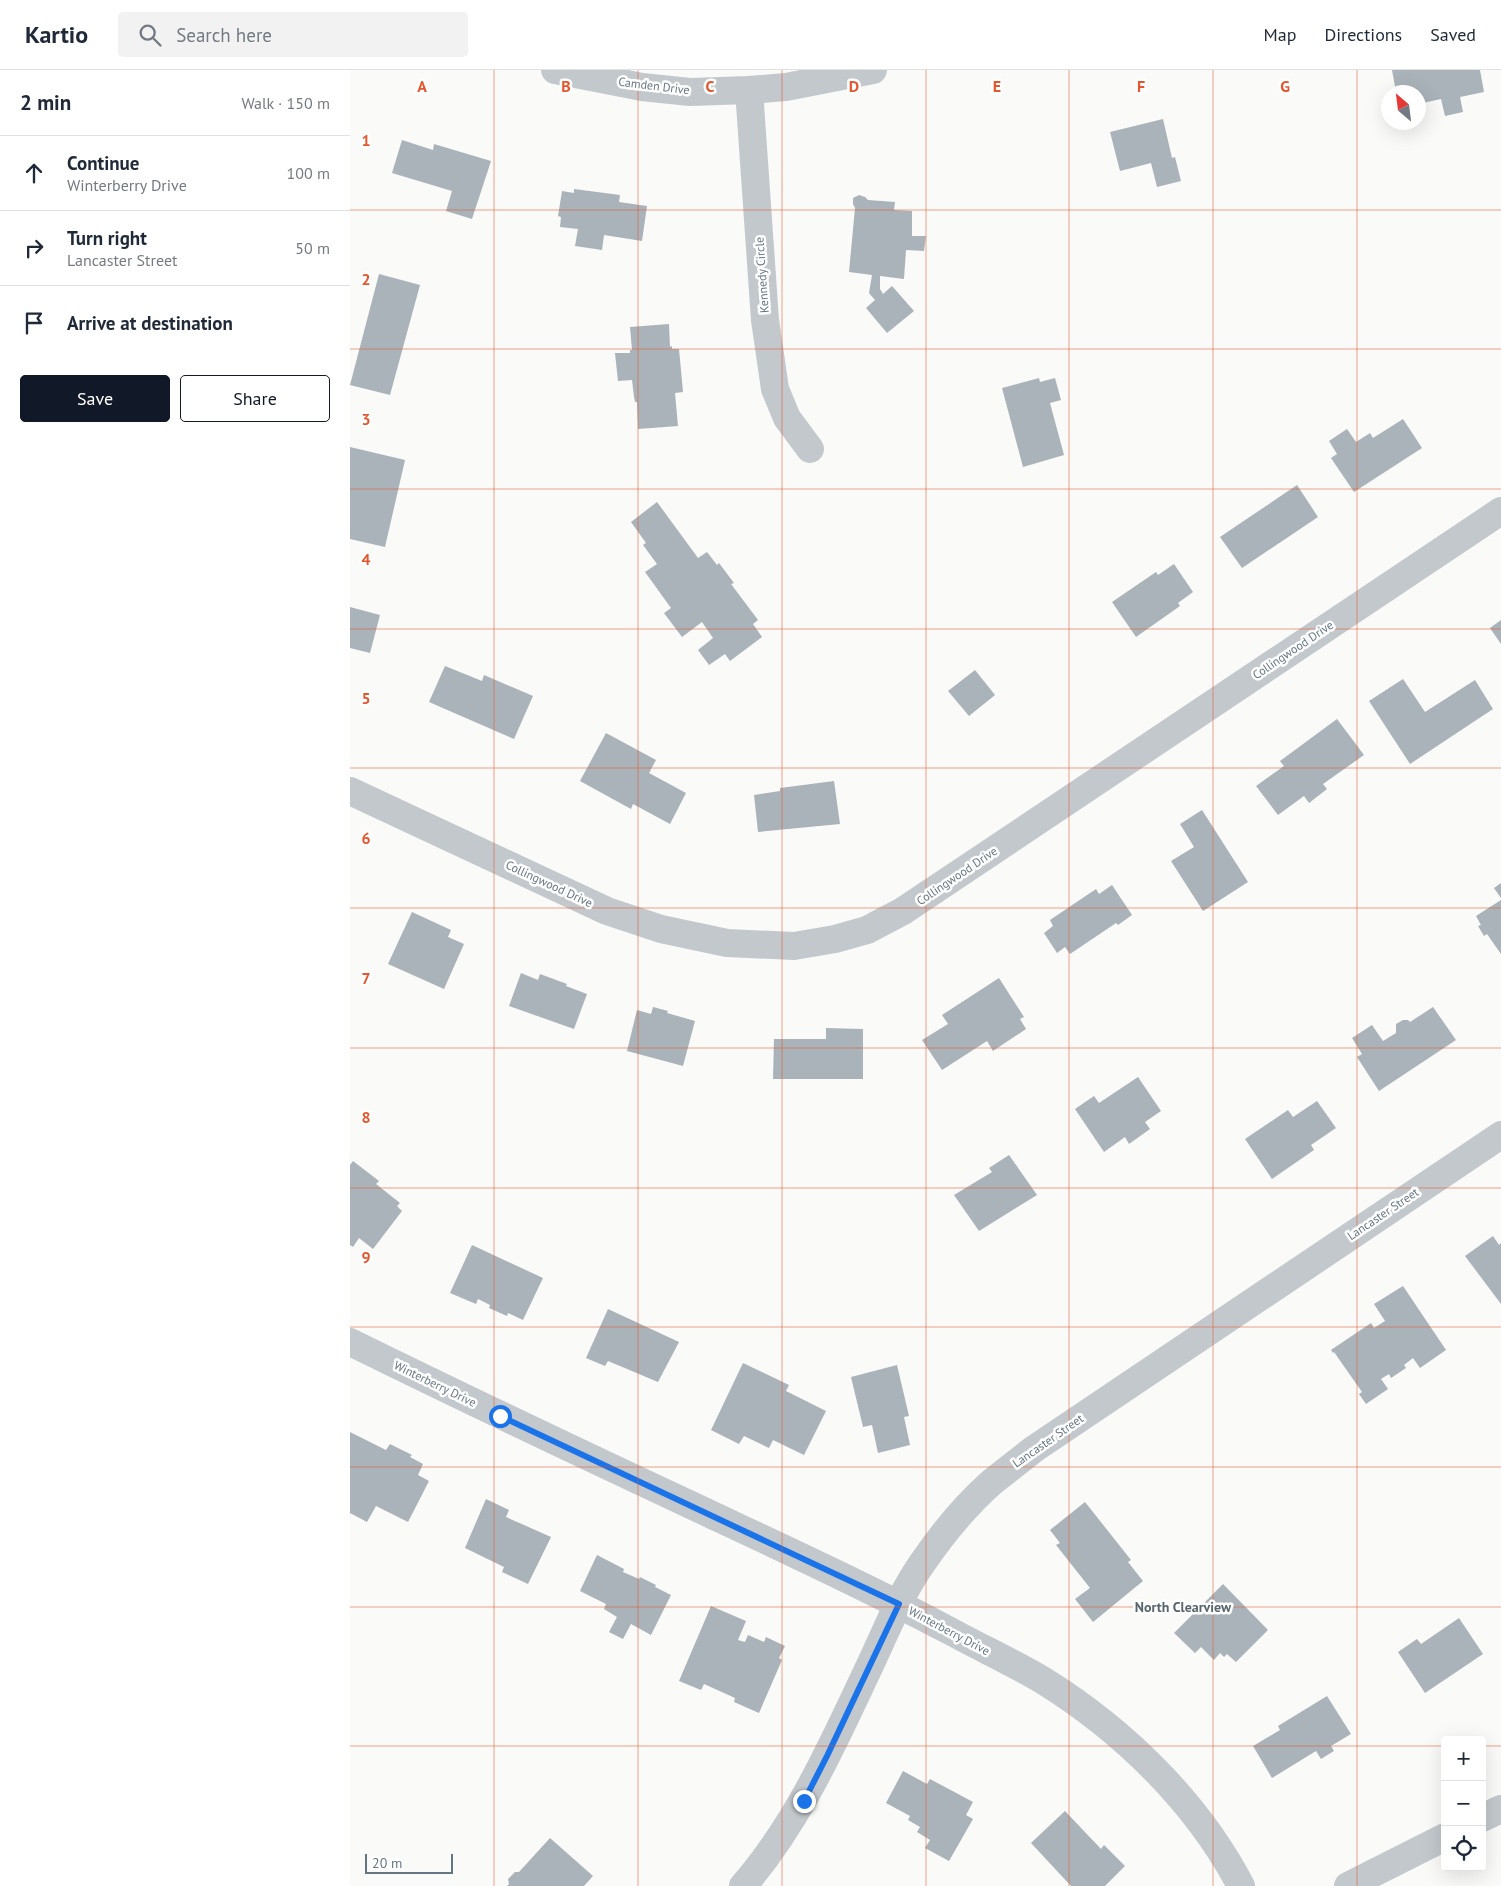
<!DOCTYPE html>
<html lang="en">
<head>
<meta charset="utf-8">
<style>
  :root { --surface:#fff; --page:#f2f2f3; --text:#1f2937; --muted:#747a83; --line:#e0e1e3; --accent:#111827 }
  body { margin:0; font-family:"PT Sans",sans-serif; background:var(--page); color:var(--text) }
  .controls { position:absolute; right:15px; bottom:15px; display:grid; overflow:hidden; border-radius:5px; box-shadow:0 5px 20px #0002 }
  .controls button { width:45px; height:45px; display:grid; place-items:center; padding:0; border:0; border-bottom:1px solid var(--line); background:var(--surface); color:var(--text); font:25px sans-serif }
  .compass { position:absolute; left:1031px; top:15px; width:45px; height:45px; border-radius:50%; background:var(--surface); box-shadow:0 5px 20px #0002; rotate:332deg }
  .scale { position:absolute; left:15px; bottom:12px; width:88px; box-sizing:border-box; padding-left:5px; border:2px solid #657683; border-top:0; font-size:14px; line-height:18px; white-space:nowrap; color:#657683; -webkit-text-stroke:4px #fff; paint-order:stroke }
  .stop { position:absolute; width:15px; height:15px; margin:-11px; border:4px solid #1a73e8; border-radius:50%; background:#fff }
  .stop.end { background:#1a73e8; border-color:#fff; box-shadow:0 1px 5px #0008 }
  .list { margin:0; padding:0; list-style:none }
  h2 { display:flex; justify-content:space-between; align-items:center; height:65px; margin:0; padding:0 20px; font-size:21px }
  h2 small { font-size:16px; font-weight:400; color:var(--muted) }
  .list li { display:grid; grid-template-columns:32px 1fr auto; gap:15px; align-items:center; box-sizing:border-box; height:75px; padding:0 20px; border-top:1px solid var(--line) }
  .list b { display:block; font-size:19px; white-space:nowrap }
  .list p { margin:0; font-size:16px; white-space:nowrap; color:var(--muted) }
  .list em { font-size:16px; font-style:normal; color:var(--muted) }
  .actions { display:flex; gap:10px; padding:15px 20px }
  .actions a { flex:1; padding:11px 0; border:1px solid var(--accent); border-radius:5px; text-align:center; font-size:18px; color:var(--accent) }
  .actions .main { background:var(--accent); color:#fff }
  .icon { flex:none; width:28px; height:28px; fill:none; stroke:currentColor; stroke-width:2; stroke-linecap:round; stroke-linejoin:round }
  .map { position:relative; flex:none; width:1151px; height:1816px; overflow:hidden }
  header { display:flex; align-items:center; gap:30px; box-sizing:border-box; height:70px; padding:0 25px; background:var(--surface); border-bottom:1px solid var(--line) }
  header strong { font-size:24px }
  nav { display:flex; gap:28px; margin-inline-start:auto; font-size:18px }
  .search { width:350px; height:45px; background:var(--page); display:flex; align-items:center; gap:12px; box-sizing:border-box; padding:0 18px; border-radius:5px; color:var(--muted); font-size:19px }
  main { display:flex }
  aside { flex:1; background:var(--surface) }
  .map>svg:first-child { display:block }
  .building { fill:#aab3b9 }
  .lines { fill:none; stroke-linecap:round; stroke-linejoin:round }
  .minor { stroke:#c3c8cc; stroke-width:28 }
  .route { stroke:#1a73e8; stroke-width:6 }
  .grid { fill:none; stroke:#e4572e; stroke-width:1; stroke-opacity:0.55 }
  .labels { text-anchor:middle; stroke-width:5; stroke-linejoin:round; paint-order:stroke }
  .street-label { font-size:12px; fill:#657683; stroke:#fff }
  .neighbourhood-label { font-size:14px; font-weight:bold; fill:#57646e; stroke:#fff }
  .grid-label { font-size:16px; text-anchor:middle; font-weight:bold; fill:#e4572e; stroke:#fff; stroke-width:5; stroke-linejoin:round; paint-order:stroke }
</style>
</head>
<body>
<header>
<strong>Kartio</strong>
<div class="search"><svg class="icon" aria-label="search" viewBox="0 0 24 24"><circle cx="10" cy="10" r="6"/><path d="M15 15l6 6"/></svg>Search here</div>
<nav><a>Map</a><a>Directions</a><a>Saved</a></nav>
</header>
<main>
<aside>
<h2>2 min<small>Walk · 150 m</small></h2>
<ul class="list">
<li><svg class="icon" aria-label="ahead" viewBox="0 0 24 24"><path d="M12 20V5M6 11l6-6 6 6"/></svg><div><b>Continue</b><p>Winterberry Drive</p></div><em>100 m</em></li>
<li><svg class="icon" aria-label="right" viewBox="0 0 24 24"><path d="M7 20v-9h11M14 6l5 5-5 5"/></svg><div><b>Turn right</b><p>Lancaster Street</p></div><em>50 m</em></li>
<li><svg class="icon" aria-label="arrive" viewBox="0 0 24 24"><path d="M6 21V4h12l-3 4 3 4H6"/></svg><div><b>Arrive at destination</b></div></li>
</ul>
<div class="actions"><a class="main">Save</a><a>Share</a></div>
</aside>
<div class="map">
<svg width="1151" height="1816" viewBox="0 0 1151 1816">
  <rect width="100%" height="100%" fill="#fafaf8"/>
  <g class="building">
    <polygon points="1042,0 1130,0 1134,22 1110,27 1113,42 1095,46 1091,29 1068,34 1068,22 1046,22"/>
    <polygon points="813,49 822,88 825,87 831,111 807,117 801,93 770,101 760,62"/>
    <polygon points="52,70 83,80 84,74 141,91 122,149 96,141 102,121 42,103"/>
    <polygon points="224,119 270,125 269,132 297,136 292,171 254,165 252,180 225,176 228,159 210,157 211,147 208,146 212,121 224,123"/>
    <polygon points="509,125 515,127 518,130 545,132 544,140 562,141 562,166 576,166 574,181 556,180 554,209 530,206 530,219 533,224 542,216 564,241 537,263 516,238 525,230 519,223 522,205 499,202 505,138 503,134 503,128"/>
    <polygon points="29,204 70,215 40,325 0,315"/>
    <polygon points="319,254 320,277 322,276 322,279 329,279 333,322 325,323 328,356 288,359 287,332 285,332 284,327 282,310 268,311 265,283 280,283 280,280 282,280 280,257"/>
    <polygon points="689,308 690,312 705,308 711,330 700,333 714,385 673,397 652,318"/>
    <polygon points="1053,349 1072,378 1004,422 981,388 987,384 979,371 997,359 1006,372 1020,363 1023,368"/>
    <polygon points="0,377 55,390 35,477 0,469"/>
    <polygon points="947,415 968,447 892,498 870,467"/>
    <polygon points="307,432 348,488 357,482 367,495 369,493 384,513 381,514 408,550 403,554 412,567 380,591 375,584 359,595 348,580 363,568 352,552 332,567 314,543 321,538 295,502 307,494 293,475 296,473 281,452"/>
    <polygon points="824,494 843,522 828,533 830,536 786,567 762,532 806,502 808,505"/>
    <polygon points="0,537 30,545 20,583 0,578"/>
    <polygon points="1151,550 1151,574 1140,558"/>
    <polygon points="95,596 132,611 134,605 183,626 164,669 79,632"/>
    <polygon points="625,600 645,625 619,646 598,621"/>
    <polygon points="1053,609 1075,642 1125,610 1143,639 1060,694 1019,631"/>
    <polygon points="987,649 1014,685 973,714 977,719 959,733 954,726 928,745 906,716 934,696 930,691"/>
    <polygon points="256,663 306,690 299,703 336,723 320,754 283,734 281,739 230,711"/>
    <polygon points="484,711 490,754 408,762 404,725 430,721 430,718"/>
    <polygon points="852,740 898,812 853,841 821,791 844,777 830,754"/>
    <polygon points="1151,813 1151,828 1144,818"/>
    <polygon points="762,815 782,845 768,855 766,853 720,884 715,877 707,883 694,863 703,856 700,850 746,819 749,824"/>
    <polygon points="1151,830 1151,884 1137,864 1134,866 1128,856 1131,855 1126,846"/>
    <polygon points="62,842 101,860 98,867 114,874 94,919 38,894"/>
    <polygon points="171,903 188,910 190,904 217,914 216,916 237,924 224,959 159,936"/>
    <polygon points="649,908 674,947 670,949 676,959 643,981 637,971 592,1000 572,970 598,954 592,945"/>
    <polygon points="303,937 318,941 317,943 345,951 333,996 277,981 287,940 301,944"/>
    <polygon points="1083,937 1106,970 1029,1021 1007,987 1012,984 1002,968 1022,955 1033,971 1046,963 1046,954 1053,950 1058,950 1060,952"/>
    <polygon points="476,958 513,959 513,1009 423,1009 424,969 476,969"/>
    <polygon points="788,1007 811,1041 795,1052 800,1059 779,1074 775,1067 754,1082 725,1039 744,1026 749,1033"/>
    <polygon points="967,1031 986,1058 961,1075 964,1080 922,1109 895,1069 938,1040 943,1047"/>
    <polygon points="659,1085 687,1125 629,1161 604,1125 642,1102 639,1098"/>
    <polygon points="3,1091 29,1111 26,1114 50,1133 47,1136 52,1141 23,1179 9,1168 3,1177 0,1175 0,1095"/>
    <polygon points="1143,1166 1149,1175 1151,1173 1151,1234 1115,1186"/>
    <polygon points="122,1175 193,1208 173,1250 158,1243 157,1246 139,1238 140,1235 128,1229 126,1234 100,1223"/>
    <polygon points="1053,1216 1096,1280 1070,1298 1063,1288 1054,1295 1056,1298 1041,1308 1039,1304 1031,1309 1038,1319 1016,1334 1009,1324 1012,1322 984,1282 983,1283 981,1280 1021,1253 1024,1258 1035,1251 1024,1234"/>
    <polygon points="258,1239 329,1272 308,1312 258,1291 255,1296 236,1288"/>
    <polygon points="393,1293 439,1315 436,1321 476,1341 454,1385 423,1370 419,1378 394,1366 389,1374 361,1360"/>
    <polygon points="547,1295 559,1346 554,1347 560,1375 528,1383 522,1355 513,1357 501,1307"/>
    <polygon points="0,1362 36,1380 40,1374 62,1385 60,1387 73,1394 68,1405 79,1411 58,1452 26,1436 17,1452 0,1443"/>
    <polygon points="136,1429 159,1440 156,1447 201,1467 178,1514 152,1502 154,1497 115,1478"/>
    <polygon points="735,1432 781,1490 778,1492 793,1511 743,1552 725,1529 740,1518 706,1475 710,1473 700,1460"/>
    <polygon points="247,1485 274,1499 273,1502 289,1509 290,1507 306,1515 305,1517 321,1525 301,1565 281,1554 273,1569 259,1562 267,1547 254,1539 256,1534 230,1521"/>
    <polygon points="873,1514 918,1560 886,1592 877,1584 874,1587 870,1583 864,1590 851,1577 845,1583 824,1563"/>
    <polygon points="361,1536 396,1551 388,1570 395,1572 398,1565 414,1572 416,1567 435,1576 429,1588 432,1590 409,1643 384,1632 385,1628 354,1614 351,1620 329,1611"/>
    <polygon points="1109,1548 1133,1584 1075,1623 1048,1582 1067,1569 1071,1574"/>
    <polygon points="977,1626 1001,1664 981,1676 984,1681 971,1689 966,1681 922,1708 903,1676 930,1660 928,1656"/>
    <polygon points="553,1701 577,1714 580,1709 623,1732 616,1745 623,1749 599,1791 575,1778 580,1770 567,1762 570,1757 558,1750 560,1746 536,1733"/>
    <polygon points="715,1741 751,1779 754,1775 775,1796 755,1816 721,1816 681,1773"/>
    <polygon points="200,1768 243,1806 234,1816 157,1816 159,1814 158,1809 165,1802 169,1802"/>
  </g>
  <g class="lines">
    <g class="minor">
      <polyline points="205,0 292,17 340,22 399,20 436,17 523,0"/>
      <polyline points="399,20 415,250 425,319 437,348 460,379"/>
      <polyline points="0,721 257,841 311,859 377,873 444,876 485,869 517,860 553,841 1151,441"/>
      <path d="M0 1272C120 1331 240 1388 360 1444 441 1482 521 1519 600 1561 631 1578 664 1593 694 1611 774 1661 847 1732 891 1816"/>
      <polyline points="1132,1748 1151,1739"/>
      <path d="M393 1816C450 1750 484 1671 521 1593 537 1559 551 1523 573 1492 593 1463 616 1435 642 1412 656 1401 670 1390 684 1379L1151 1065"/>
      <polyline points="998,1816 1095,1767"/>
    </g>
  </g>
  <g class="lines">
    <polyline class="route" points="150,1346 549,1534 477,1686 454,1731"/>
  </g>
  <path class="grid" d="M144 0V1816M288 0V1816M432 0V1816M576 0V1816M719 0V1816M863 0V1816M1007 0V1816M0 140H1151M0 279H1151M0 419H1151M0 559H1151M0 698H1151M0 838H1151M0 978H1151M0 1118H1151M0 1257H1151M0 1397H1151M0 1537H1151M0 1676H1095M1132 1676H1151"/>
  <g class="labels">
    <g class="street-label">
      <text transform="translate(304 16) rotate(7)" y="4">Camden Drive</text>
      <text transform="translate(412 205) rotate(-94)" y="4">Kennedy Circle</text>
      <text transform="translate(943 580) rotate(-34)" y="4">Collingwood Drive</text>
      <text transform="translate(607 806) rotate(-34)" y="4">Collingwood Drive</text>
      <text transform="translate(199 814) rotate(25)" y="4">Collingwood Drive</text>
      <text transform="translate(1033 1144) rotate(-34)" y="4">Lancaster Street</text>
      <text transform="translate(85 1314) rotate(26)" y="4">Winterberry Drive</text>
      <text transform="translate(698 1371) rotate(-35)" y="4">Lancaster Street</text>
      <text transform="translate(599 1561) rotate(28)" y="4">Winterberry Drive</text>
    </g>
    <g class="neighbourhood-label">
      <text x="833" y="1542">North Clearview</text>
    </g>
  </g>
  <g class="grid-label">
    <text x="72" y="22">A</text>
    <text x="216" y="22">B</text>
    <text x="360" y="22">C</text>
    <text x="504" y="22">D</text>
    <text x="647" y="22">E</text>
    <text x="791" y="22">F</text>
    <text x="935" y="22">G</text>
    <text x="16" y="76">1</text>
    <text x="16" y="215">2</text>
    <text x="16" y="355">3</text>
    <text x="16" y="495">4</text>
    <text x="16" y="634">5</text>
    <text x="16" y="774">6</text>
    <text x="16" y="914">7</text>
    <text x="16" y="1053">8</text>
    <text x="16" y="1193">9</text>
  </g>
</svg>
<div class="controls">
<button>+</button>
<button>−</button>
<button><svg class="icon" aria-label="locate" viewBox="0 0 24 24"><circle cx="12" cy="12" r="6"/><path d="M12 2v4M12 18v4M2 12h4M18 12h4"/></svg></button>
</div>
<svg class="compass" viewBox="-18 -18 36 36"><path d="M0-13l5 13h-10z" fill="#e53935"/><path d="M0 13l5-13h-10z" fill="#747a83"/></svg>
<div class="scale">20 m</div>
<div class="stop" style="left:150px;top:1346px"></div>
<div class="stop end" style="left:454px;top:1731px"></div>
</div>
</main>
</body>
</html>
